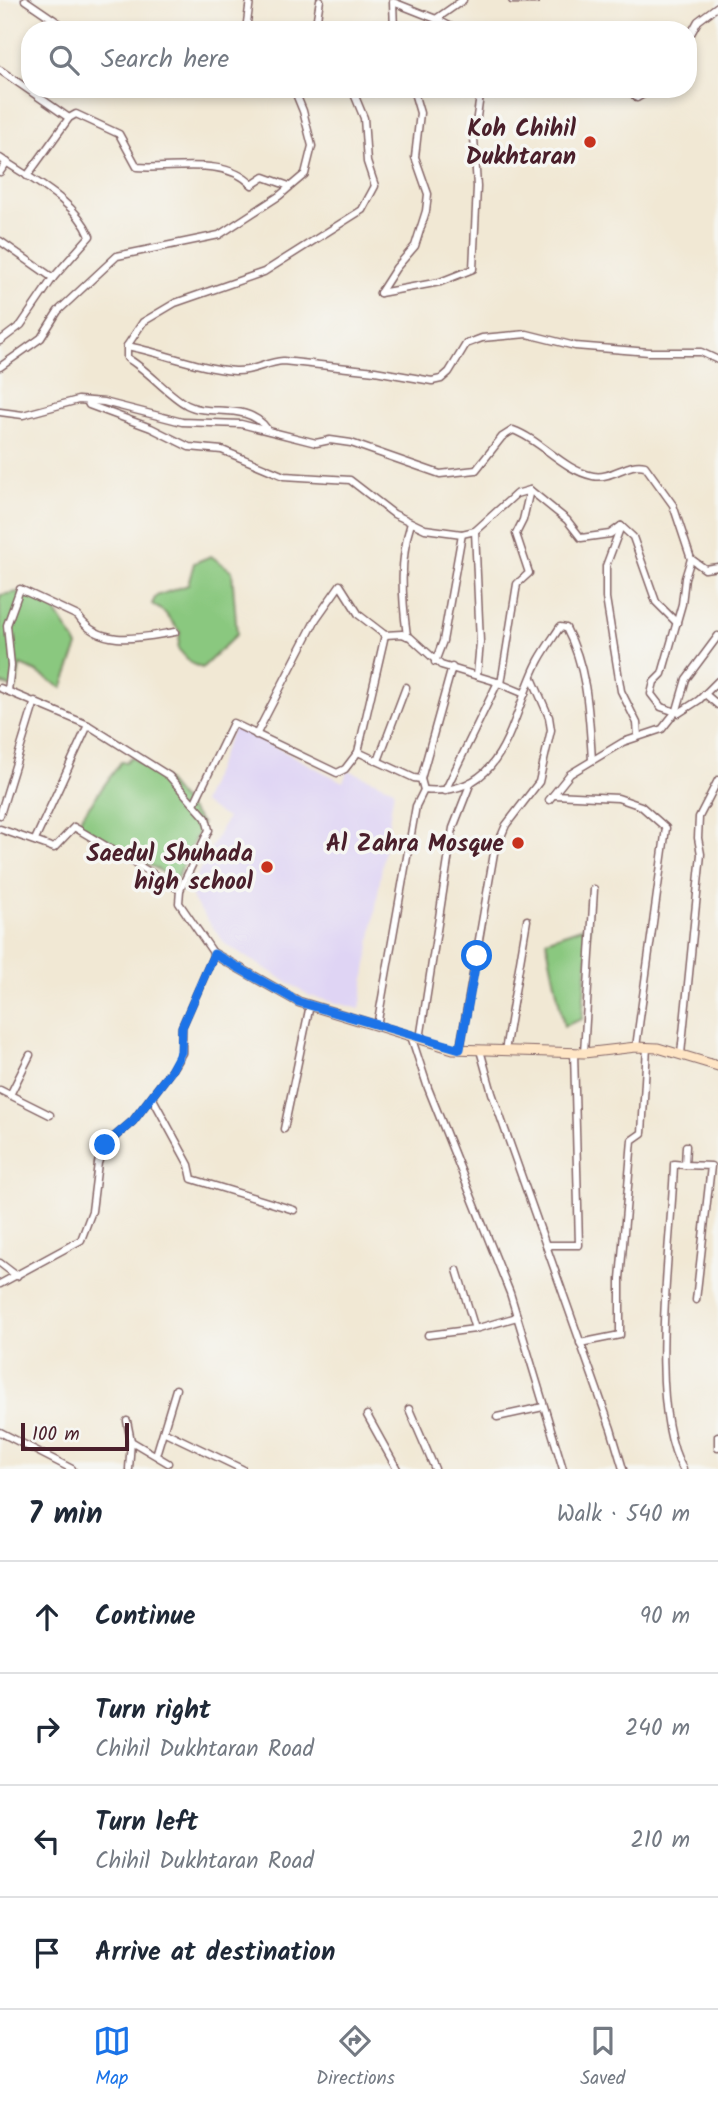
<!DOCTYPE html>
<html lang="en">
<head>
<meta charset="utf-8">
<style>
  :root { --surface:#fff; --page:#f6f6f7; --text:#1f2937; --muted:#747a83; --line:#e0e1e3; --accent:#1a73e8 }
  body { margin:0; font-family:Kalam,sans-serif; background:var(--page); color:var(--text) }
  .scale { position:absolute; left:21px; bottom:18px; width:108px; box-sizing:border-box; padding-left:7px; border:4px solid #4a1f2b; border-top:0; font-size:19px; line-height:24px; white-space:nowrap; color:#4a1f2b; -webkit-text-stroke:5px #f6f6f2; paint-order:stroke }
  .stop { position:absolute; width:21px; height:21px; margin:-16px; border:5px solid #1a73e8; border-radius:50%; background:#fff }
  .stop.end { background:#1a73e8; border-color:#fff; box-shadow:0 2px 7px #0008 }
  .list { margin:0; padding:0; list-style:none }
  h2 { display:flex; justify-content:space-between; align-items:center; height:91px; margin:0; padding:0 28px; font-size:30px }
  h2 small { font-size:23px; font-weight:400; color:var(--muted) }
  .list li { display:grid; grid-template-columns:46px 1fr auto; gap:21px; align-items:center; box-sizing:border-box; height:112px; padding:0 28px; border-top:2px solid var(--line) }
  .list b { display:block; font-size:26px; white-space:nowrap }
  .list p { margin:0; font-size:23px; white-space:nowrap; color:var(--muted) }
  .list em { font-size:23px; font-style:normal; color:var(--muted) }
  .icon { flex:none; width:38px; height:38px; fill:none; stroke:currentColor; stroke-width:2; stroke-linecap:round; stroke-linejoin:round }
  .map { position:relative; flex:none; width:718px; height:1469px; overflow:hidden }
  .search { position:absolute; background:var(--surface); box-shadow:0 4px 10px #0003; left:21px; right:21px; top:21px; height:77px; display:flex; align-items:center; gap:18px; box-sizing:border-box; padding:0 24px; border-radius:28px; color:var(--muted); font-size:26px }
  .sheet { height:539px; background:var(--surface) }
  nav { display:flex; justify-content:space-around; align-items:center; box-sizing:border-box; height:98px; border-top:2px solid var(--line); background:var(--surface); font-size:19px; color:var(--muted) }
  nav a { display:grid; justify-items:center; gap:4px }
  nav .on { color:var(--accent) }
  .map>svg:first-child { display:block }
  .built { fill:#dfd4f4 }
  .green { fill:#8ac87f; stroke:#6a7455; stroke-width:2 }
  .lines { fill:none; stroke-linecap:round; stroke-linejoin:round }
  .street-casing { stroke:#846566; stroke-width:9 }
  .secondary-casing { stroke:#846566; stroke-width:11 }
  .street { stroke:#fff; stroke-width:6 }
  .secondary { stroke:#fee5c5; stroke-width:9 }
  .route { stroke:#1a73e8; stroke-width:9 }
  .poi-dot { fill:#c8321e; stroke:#f6f6f2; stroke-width:2.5 }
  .labels { text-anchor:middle; stroke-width:7; stroke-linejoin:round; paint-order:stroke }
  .poi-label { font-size:24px; font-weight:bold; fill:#4a1f2b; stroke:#f6f6f2; text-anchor:end }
</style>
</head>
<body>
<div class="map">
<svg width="718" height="1469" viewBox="0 0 718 1469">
  <rect width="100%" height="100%" fill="#f6f6f2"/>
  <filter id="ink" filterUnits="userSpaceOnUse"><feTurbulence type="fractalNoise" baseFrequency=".0143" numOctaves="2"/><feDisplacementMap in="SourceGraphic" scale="14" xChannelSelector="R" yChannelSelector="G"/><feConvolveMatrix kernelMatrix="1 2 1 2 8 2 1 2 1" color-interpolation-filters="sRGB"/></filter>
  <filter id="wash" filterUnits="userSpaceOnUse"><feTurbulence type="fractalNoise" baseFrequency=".00686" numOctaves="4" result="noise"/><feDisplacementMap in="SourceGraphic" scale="28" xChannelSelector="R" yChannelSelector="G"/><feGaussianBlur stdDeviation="1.57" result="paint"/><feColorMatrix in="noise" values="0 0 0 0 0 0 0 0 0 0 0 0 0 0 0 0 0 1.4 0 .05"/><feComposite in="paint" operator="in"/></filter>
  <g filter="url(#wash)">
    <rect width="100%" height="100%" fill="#f1e8d4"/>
    <polygon class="built" points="234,726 343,782 348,770 394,789 360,1009 310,996 225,944 193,900 190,888 227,818 202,803"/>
    <g class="green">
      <polygon points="211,556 232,571 237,634 202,668 192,664 178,649 180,632 165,613 152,604 156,596 188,585 194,563"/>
      <polygon points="18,592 52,606 78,646 62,688 35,671 20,665 16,689 0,683 0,595"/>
      <polygon points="131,757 164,778 202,824 176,880 77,823 121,762 126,762"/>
      <polygon points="590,925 582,1019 564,1026 546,940"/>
    </g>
  </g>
  <g filter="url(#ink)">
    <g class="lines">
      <g class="street-casing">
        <g id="street">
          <polyline points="25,0 69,30"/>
          <polyline points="320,0 317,18 323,30"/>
          <polyline points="512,0 536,0"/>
          <polyline points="436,19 457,30"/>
          <polyline points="246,30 250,0"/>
          <polyline points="394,30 393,2 436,19 463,0"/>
          <polyline points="688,39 698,21 718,6"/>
          <polyline points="0,70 69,118"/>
          <polyline points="608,89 632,93 637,98 652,89"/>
          <path d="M0 158C32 180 75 200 90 236L53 278 21 325 0 341"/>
          <polyline points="0,172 7,162"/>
          <path d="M27 176 69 118 76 114 119 134 137 167C172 170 225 156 252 185L264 177 289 186"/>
          <polyline points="0,241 53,278"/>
          <polyline points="380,293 440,282 473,269 477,187 474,137 481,89"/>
          <polyline points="380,293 396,268 415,246 426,211 428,194 415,157 420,113 413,89"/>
          <path d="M127 346C163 353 198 368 235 371 253 372 266 362 283 361L375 371 432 381 441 379 449 372 466 344 482 338 527 334 575 346 649 352H701L718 360"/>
          <polyline points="0,367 41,338 58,311 117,256 219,235 279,196 305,174 312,146 303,111 294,89"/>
          <polyline points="87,401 89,405 151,428 189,447 222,450 284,476 350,480 394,514 425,529 462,534 475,531 516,494 530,490 567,520 581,538 610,534 621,526 633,537 656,602 677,623"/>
          <path d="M0 412 23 415 78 400 104 402 182 422 241 424 316 443 330 440 351 443 440 474 476 470 502 437 513 430C541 440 563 470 593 476 611 480 628 461 645 466L673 505 691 559 685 578 682 604 662 674 654 682 651 694 661 707 679 713 699 700 718 681"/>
          <path d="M267 429C247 401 210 417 187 405 168 395 148 370 127 358V346L143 322 175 303 264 272 362 210 375 186 367 162 364 118 352 89"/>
          <polyline points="621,526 606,566 606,598 621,691 637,723 638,736"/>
          <polyline points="475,531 480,642 477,675"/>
          <polyline points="691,559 705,569 718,567"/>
          <path d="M407 636C402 598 399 560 411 523"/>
          <polyline points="435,662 443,641 462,534"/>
          <polyline points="501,684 517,584 529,573 516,534 523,520 530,490"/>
          <polyline points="0,688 88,725 169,776 206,818 209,830 180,890 179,903 214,954 182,1027 182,1053 171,1071 133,1121 105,1145 98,1163 92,1211 81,1240 0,1284"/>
          <path d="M8 691 11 666 7 625 20 589 78 616C100 649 143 637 175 632"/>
          <polyline points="705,694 718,705"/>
          <polyline points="256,735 316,619 340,585 359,615 385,635 402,634 410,637 441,665 494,681 525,694"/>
          <polyline points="358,752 385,635"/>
          <polyline points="378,761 406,687"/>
          <polyline points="421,779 452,667"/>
          <polyline points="445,791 498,682"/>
          <polyline points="554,795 618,798 641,806 666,828 636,1047"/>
          <polyline points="549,800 570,774 623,742 662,729 677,710 686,679 718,636"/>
          <polyline points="194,804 233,723 337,773 345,769 358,752 414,778 421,779 424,790"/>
          <polyline points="0,815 35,701"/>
          <polyline points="0,829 54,848 74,827 180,890"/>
          <polyline points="35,840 88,725"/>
          <path d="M377 1026 416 806 424 790C509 798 510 714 539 660 545 649 553 638 560 627L566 628C588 669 589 715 592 760"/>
          <polyline points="411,1036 428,1088 510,1293 563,1469"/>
          <polyline points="420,1039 453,828 471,782"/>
          <polyline points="460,1049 494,853 506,825 539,782 551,730 549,717 532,678"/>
          <polyline points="480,1050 492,1093 611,1429 623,1469"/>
          <polyline points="505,1051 527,920"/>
          <polyline points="584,1053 594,889"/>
          <polyline points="681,1054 701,854 698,838 699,817 718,780"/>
          <polyline points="0,1090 50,1115"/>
          <polyline points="10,1095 30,1055"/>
          <polyline points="152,1097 189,1165 192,1179 294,1210"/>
          <polyline points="284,1129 310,1005"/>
          <polyline points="685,1165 711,1166 696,1300"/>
          <polyline points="546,1245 579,1245 574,1052"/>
          <polyline points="0,1263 17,1276"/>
          <polyline points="457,1270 475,1329"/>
          <polyline points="428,1335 475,1329 517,1317"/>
          <polyline points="580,1343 620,1335 620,1279 632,1140 642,1133 647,1047"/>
          <polyline points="409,1409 435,1469"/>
          <polyline points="367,1415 397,1469"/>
          <polyline points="497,1417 543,1407"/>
          <polyline points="127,1421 131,1441 129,1469"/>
          <polyline points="0,1432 72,1469"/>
          <polyline points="165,1432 242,1469"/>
          <polyline points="718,1436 718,1447"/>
          <polyline points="131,1441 168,1463"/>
          <polyline points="156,1455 176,1389"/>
          <path d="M683 1469C646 1406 672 1239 674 1164L685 1165 686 1146"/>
        </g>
      </g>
      <g class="secondary-casing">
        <polyline id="secondary" points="214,954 299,1002 453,1049 584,1053 636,1047 658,1048 718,1066"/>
      </g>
      <use href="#street" class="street"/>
      <use href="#secondary" class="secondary"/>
    </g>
  </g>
  <g class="lines" filter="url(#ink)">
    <polyline class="route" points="105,1145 133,1121 171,1071 181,1052 182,1027 214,954 299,1002 460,1049 477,956"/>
  </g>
  <g class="poi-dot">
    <circle cx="590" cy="142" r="7"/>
    <circle cx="518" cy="843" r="7"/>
    <circle cx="267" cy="867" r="7"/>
  </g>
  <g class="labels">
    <g class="poi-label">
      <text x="576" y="136">Koh Chihil<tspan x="576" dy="28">Dukhtaran</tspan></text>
      <text x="504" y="851">Al Zahra Mosque</text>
      <text x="253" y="861">Saedul Shuhada<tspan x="253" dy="28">high school</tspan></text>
    </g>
  </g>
</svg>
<div class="scale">100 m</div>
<div class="stop" style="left:477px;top:956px"></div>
<div class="stop end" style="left:105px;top:1145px"></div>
<div class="search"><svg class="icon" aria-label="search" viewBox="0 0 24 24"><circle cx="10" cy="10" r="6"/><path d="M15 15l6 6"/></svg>Search here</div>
</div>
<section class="sheet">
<h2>7 min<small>Walk · 540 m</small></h2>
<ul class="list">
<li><svg class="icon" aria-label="ahead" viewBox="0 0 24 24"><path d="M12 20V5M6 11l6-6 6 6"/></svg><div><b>Continue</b></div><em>90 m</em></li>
<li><svg class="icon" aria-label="right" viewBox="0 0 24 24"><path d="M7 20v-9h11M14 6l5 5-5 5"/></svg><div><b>Turn right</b><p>Chihil Dukhtaran Road</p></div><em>240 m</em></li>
<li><svg class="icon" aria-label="left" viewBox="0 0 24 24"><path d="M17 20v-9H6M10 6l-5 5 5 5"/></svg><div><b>Turn left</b><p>Chihil Dukhtaran Road</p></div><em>210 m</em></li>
<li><svg class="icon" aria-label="arrive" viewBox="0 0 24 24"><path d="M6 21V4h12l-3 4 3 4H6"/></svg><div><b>Arrive at destination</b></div></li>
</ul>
</section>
<nav>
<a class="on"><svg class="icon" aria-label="map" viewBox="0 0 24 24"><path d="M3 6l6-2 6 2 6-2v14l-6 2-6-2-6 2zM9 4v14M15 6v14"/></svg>Map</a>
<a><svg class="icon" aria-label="directions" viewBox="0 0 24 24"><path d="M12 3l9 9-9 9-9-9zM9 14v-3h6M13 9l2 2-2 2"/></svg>Directions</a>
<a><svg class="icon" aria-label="saved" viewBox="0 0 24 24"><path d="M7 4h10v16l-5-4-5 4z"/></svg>Saved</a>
</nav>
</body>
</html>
